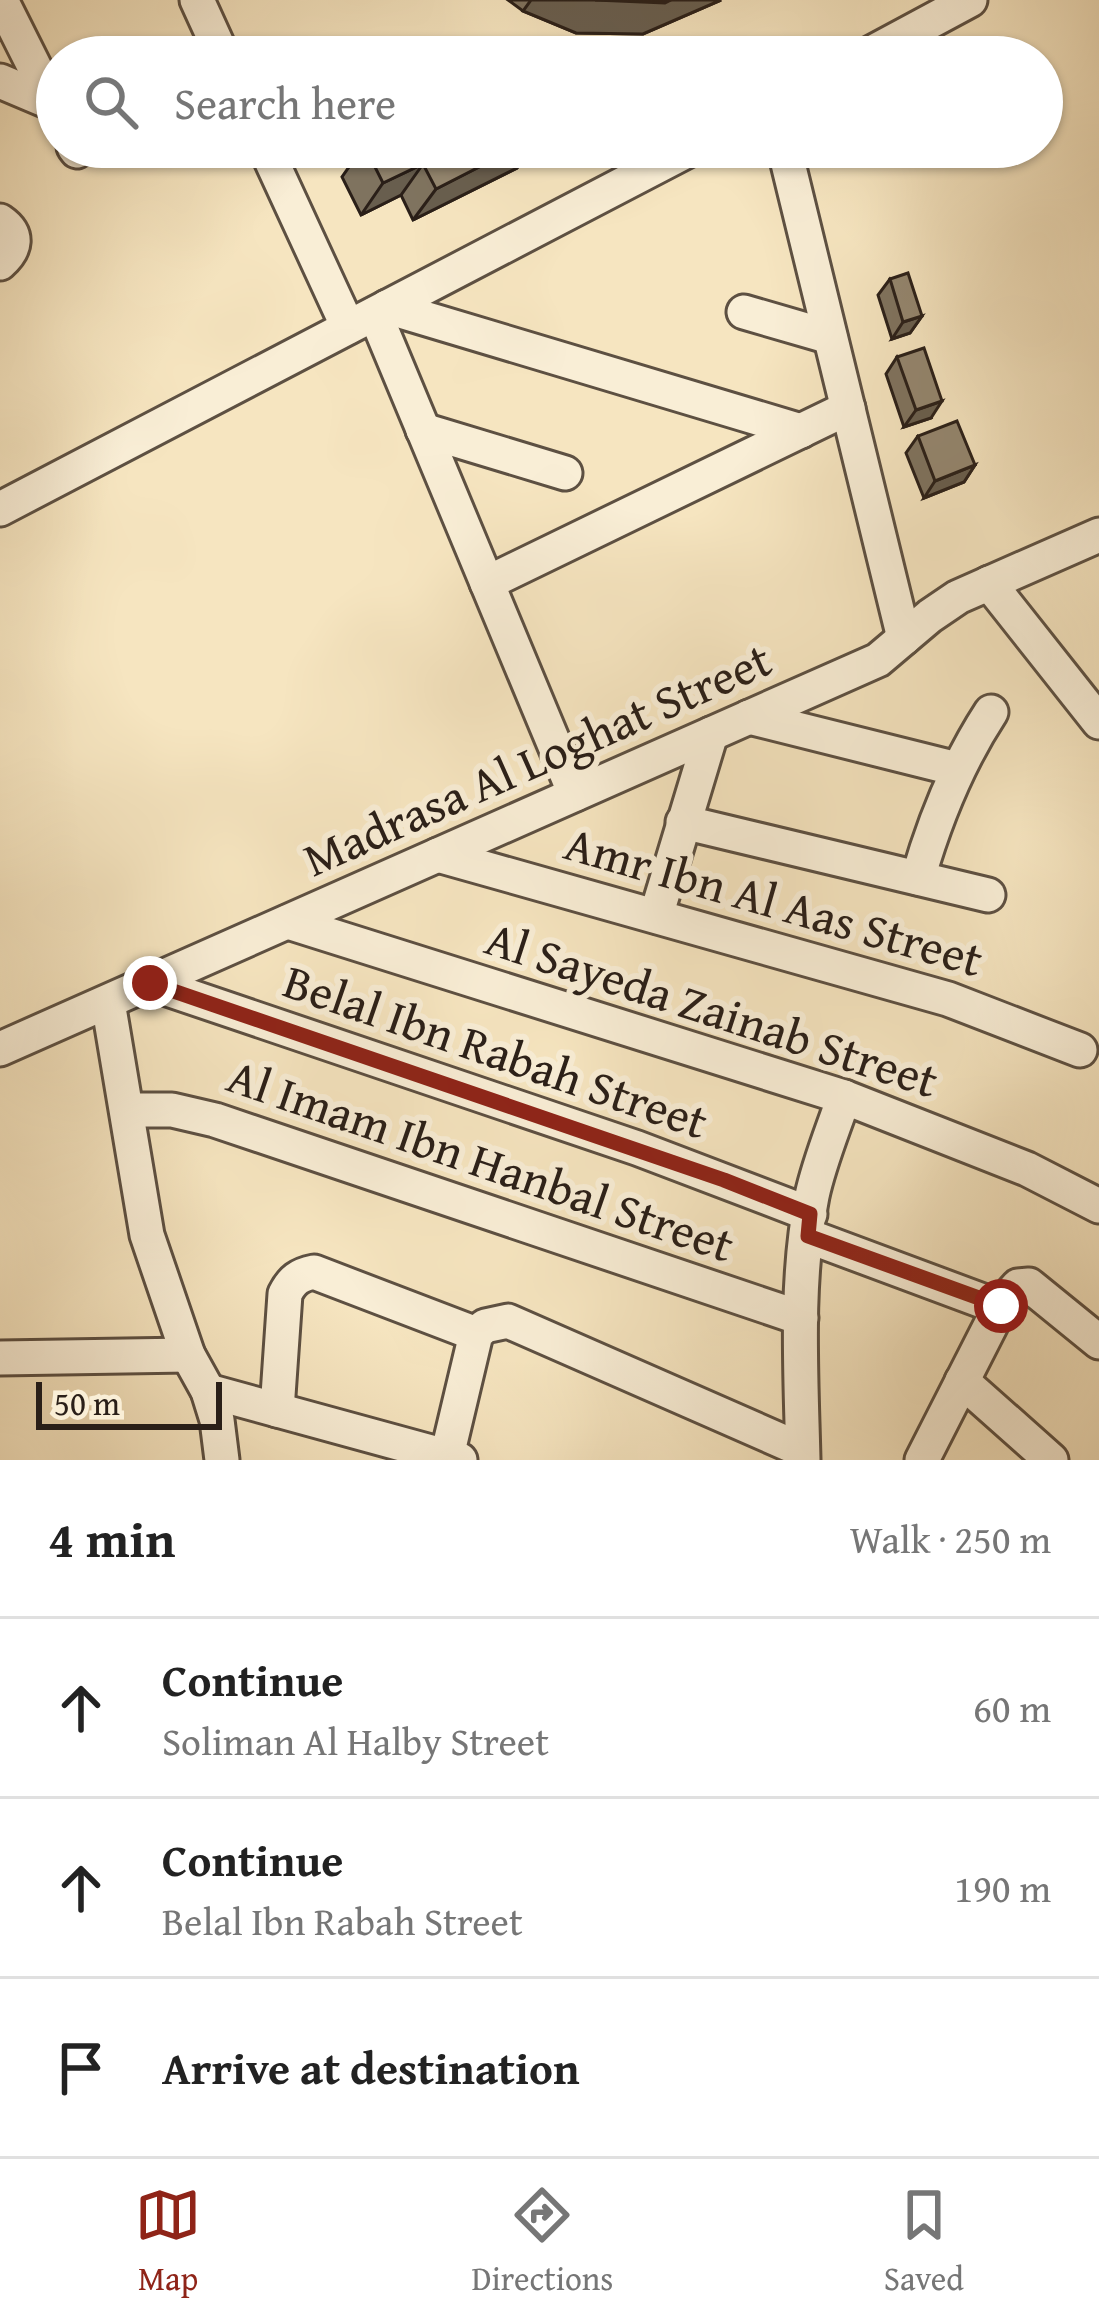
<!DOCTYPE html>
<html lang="en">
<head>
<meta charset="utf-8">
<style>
  :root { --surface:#fff; --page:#f6f6f6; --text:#222; --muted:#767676; --line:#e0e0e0; --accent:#8f2418 }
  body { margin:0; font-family:"Gentium Book Plus",serif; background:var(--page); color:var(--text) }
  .scale { position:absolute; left:36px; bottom:30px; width:186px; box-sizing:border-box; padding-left:12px; border:6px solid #2a1f18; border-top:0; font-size:33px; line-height:42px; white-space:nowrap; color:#2a1f18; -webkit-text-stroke:9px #f9eed6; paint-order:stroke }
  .stop { position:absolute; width:36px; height:36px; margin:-27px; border:9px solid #8f2418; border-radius:50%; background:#fff }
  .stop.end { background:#8f2418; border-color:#fff; box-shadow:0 3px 12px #0008 }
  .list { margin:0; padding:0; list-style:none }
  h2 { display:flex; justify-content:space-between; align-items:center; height:156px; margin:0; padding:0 48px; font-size:51px }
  h2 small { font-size:39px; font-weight:400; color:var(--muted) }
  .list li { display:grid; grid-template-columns:78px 1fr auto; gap:36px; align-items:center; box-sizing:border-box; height:180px; padding:0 48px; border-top:3px solid var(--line) }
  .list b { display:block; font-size:45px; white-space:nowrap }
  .list p { margin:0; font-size:39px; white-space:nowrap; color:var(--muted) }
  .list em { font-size:39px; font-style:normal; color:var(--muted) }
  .icon { flex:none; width:66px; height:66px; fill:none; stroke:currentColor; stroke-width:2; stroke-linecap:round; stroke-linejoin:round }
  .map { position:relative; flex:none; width:1099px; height:1460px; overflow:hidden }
  .search { position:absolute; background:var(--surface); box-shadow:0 3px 9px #0004; left:36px; right:36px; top:36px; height:132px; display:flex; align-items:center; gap:30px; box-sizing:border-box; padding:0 42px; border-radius:66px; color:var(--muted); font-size:45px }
  .sheet { height:696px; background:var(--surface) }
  nav { display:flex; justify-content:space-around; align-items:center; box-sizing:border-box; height:168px; border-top:3px solid var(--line); background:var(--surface); font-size:33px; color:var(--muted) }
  nav a { display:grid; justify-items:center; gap:6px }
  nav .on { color:var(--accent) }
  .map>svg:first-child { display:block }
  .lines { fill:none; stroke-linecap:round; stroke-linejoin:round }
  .minor-casing { stroke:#5d5042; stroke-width:39 }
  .minor { stroke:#f9eed6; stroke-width:33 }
  .wall { fill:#7f735f; stroke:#2a1f18; stroke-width:3 }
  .shaded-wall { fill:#685e4e; stroke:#2a1f18; stroke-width:3 }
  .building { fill:#94866f; stroke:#2a1f18; stroke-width:3 }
  .route { stroke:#8f2418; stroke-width:15 }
  .labels { text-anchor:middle; stroke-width:12; stroke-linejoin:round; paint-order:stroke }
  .street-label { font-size:48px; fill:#2a1f18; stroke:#f9eed6 }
</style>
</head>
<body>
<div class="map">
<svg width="1099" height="1460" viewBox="0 0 1099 1460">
  <rect width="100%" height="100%" fill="#f6e5c0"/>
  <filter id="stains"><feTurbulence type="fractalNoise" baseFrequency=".00167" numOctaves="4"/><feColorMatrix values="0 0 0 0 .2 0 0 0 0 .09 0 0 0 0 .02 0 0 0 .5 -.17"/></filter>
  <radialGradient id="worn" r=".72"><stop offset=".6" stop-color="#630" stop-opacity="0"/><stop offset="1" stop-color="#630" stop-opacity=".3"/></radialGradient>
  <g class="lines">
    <g class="minor-casing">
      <g id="minor">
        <polyline points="1,0 57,112"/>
        <polyline points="197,0 223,57"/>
        <polyline points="864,57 970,0"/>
        <polyline points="0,81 52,103"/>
        <polyline points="74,147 77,151"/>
        <polyline points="265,147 348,327"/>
        <polyline points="784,147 904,638"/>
        <path d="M0 221C19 234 16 249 0 263"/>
        <polyline points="387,307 801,431"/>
        <polyline points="744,312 830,337"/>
        <polyline points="375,314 575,794"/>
        <polyline points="423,430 565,473"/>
        <polyline points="0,509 694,147"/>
        <polyline points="487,583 848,408"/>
        <polyline points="989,583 1099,722"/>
        <polyline points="749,717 957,769"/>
        <polyline points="683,822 988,895"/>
        <polyline points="438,855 948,999 1080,1050"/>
        <path d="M918 878C935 819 957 764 991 712"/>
        <polyline points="656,916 711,734"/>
        <polyline points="288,922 844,1097 1027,1169 1099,1206"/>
        <polyline points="150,983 637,1148 810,1214"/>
        <polyline points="108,1002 147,1235 188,1355 208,1391 217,1420 222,1460"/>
        <polyline points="0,1049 878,660 930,616 958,597 1099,535"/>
        <polyline points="128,1110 172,1110 215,1120 801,1318"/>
        <polyline points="808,1236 996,1306 1001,1305 1018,1286 1029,1285 1099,1342"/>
        <polyline points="0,1358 188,1355"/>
        <polyline points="962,1381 1051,1460"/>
        <polyline points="208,1391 460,1460"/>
        <path d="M277 1410 285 1294C292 1280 299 1275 314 1272L476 1334"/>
        <polyline points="447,1456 476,1334 485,1326 508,1321 802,1450"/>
        <path d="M803 1460C801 1373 795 1282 812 1196 819 1163 833 1130 844 1097"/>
        <polyline points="922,1460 1001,1305"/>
      </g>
    </g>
    <use href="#minor" class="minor"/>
  </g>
  <g class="wall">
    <polygon points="508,0 721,0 643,34 576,33 523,11"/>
    <polygon points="363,147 532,147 517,168 413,220 401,195 361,215 342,177"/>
    <polygon points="890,279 922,316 910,333 892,339 878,295"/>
    <polygon points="897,357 931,418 904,427 886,374"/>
    <polygon points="918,436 975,465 964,482 924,498 906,453"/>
  </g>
  <g class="shaded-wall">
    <polygon points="531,0 721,0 643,34 576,33 523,11"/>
    <polygon points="518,147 532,147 517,168 413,220 436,189"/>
    <polygon points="423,164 401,195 361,215 383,183"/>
    <polygon points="922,316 910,333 892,339 903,322"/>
    <polygon points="942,401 931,418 904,427 916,410"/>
    <polygon points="975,465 964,482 924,498 935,481"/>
  </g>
  <g class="building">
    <polygon points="595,0 671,0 665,3"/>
    <polygon points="495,48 500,57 479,57"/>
    <polygon points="365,147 518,147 436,189 423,164 383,183"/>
    <polygon points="908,273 922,316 903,322 890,279"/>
    <polygon points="924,348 942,401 916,410 897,357"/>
    <polygon points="957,421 975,465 935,481 918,436"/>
  </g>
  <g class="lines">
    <polyline class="route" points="150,983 724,1180 810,1214 808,1236 1001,1306"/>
  </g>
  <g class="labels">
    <g class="street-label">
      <text transform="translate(537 759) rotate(-24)" y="17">Madrasa Al Loghat Street</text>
      <text transform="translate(774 901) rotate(16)" y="17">Amr Ibn Al Aas Street</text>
      <text transform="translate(712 1009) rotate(18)" y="17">Al Sayeda Zainab Street</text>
      <text transform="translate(496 1051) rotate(19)" y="17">Belal Ibn Rabah Street</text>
      <text transform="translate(481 1160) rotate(19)" y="17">Al Imam Ibn Hanbal Street</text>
    </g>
  </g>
  <rect width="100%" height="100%" filter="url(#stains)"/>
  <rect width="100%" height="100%" fill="url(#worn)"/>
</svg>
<div class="scale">50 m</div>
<div class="stop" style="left:1001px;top:1306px"></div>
<div class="stop end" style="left:150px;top:983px"></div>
<div class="search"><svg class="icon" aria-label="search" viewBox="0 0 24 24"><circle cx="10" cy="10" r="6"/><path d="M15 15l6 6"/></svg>Search here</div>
</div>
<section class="sheet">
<h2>4 min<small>Walk · 250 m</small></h2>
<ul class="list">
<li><svg class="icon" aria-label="ahead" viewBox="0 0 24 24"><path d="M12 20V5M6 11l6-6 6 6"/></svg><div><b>Continue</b><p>Soliman Al Halby Street</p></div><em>60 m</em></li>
<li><svg class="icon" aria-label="ahead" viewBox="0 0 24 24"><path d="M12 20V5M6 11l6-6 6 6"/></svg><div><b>Continue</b><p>Belal Ibn Rabah Street</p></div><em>190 m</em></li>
<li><svg class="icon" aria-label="arrive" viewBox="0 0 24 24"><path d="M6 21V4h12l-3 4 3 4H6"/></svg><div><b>Arrive at destination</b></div></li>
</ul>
</section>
<nav>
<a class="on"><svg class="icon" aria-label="map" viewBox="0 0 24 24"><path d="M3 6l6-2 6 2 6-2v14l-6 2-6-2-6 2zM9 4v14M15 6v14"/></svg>Map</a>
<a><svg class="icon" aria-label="directions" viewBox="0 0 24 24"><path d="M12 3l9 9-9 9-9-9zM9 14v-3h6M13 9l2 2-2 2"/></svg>Directions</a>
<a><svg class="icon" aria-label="saved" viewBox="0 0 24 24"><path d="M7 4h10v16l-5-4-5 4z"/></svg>Saved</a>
</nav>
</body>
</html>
